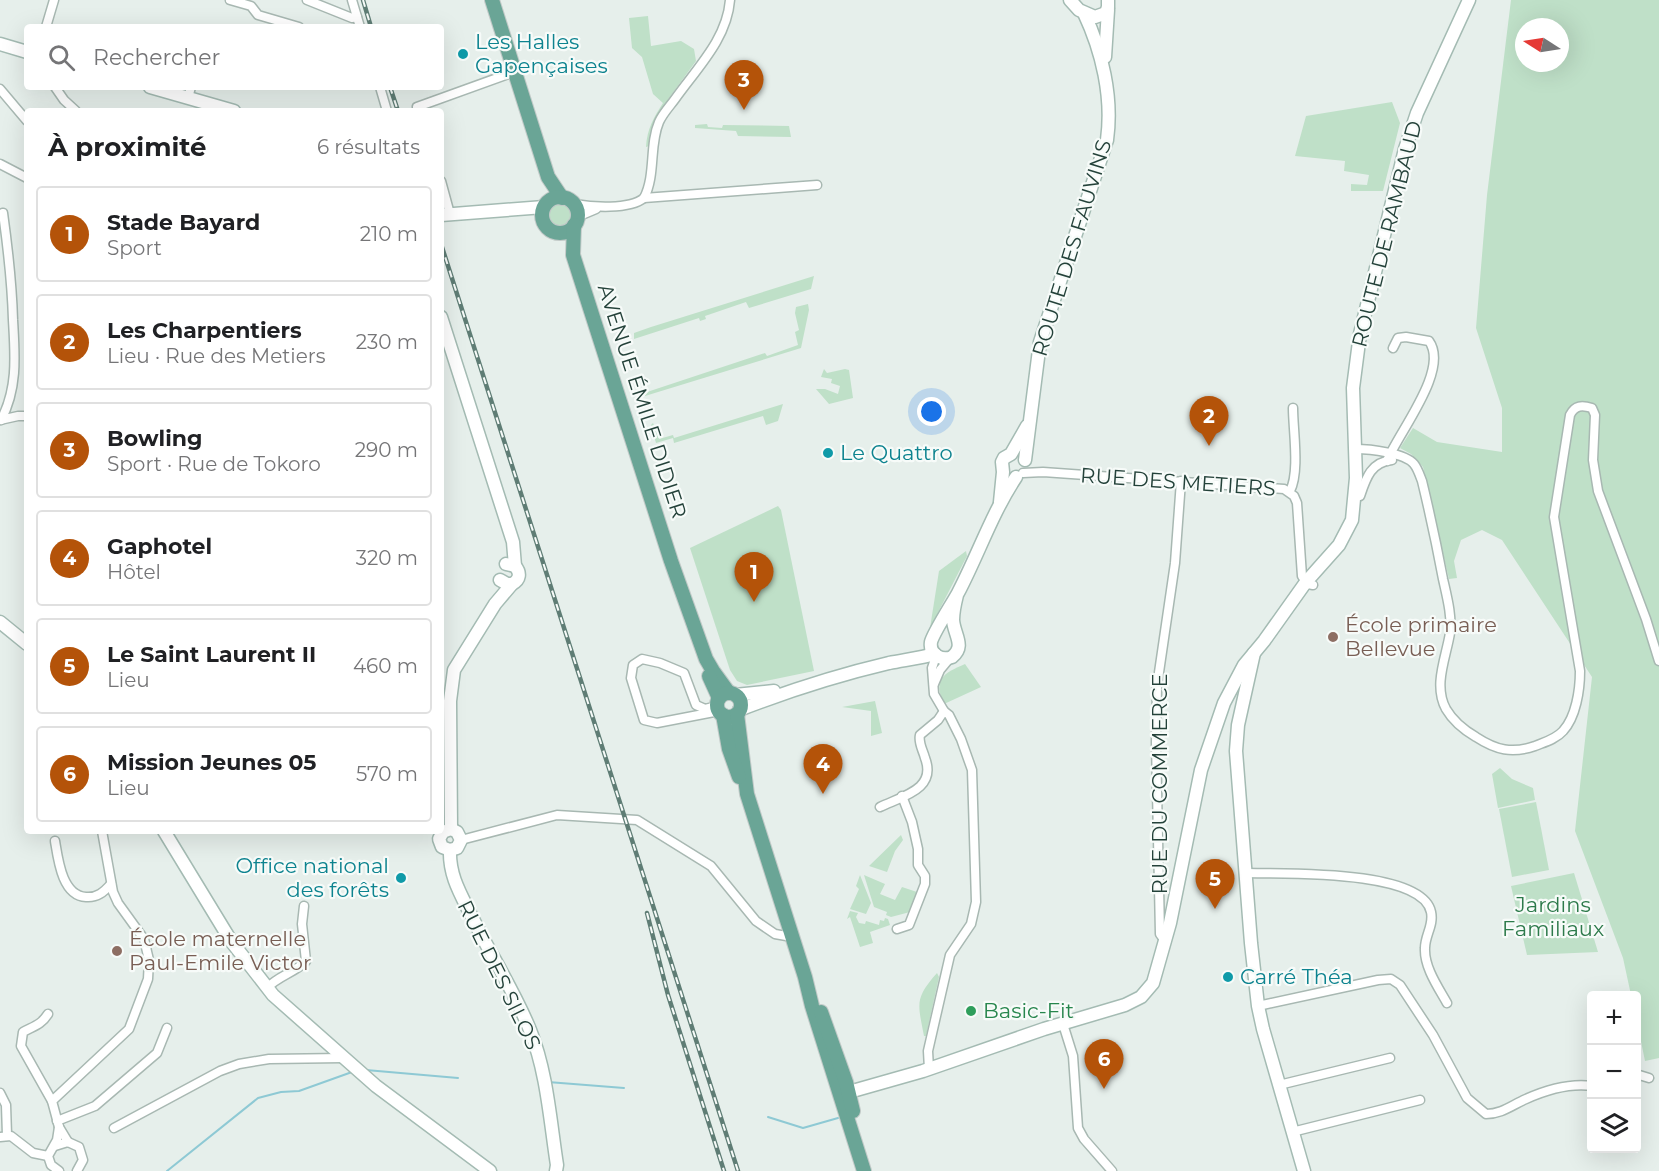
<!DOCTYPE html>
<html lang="fr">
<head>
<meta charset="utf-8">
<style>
  :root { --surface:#fff; --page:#f2f2f2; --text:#202124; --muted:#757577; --line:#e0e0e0; --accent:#b45309 }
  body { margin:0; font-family:Montserrat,sans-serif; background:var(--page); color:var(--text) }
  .controls { position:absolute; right:18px; bottom:18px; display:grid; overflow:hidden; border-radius:6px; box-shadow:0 6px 24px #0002 }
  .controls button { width:54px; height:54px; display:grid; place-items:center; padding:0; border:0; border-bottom:2px solid var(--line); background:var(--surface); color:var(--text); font:30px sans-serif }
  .compass { position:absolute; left:1515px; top:18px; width:54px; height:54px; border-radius:50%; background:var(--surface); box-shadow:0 6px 24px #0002; rotate:282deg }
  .you { position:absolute; left:932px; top:412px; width:21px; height:21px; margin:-15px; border:4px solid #fff; border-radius:50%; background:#1a73e8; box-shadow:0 0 0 9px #1a73e833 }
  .badge { display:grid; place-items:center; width:39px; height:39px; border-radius:50%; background:var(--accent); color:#fff; font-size:20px; font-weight:700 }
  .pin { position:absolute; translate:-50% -50px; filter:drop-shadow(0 2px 3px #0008) }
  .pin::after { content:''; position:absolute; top:32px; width:21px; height:18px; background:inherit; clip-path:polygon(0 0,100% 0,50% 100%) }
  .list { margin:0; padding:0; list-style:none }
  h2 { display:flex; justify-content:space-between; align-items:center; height:78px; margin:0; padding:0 24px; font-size:26px }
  h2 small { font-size:20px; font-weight:400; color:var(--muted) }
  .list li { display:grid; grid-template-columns:39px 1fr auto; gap:18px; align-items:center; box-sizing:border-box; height:96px; margin:0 12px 12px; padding:0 12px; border:2px solid var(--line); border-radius:6px }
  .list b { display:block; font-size:22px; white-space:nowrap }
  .list p { margin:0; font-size:20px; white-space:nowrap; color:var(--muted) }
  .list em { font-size:20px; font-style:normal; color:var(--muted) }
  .icon { flex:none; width:33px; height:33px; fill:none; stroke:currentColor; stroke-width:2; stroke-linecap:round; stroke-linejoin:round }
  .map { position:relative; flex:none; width:1659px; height:1171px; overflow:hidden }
  .search { position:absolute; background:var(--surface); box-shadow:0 6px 24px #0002; left:24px; top:24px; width:420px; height:66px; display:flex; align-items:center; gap:15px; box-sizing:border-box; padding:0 21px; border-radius:6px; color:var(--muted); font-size:22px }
  .panel { position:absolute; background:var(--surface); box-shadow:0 6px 24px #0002; left:24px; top:108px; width:420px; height:726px; border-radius:6px }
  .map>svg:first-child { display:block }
  .green { fill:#bfe0c8; fill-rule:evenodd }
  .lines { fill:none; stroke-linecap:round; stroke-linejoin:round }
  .stream { stroke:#8ec9d4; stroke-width:2 }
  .street-casing { stroke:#a8b8b2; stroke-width:11 }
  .secondary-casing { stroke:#a4bbb3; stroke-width:15 }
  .primary-casing { stroke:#c2cac8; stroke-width:16 }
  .street { stroke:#fff; stroke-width:8 }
  .secondary { stroke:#fff; stroke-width:12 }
  .primary { stroke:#6aa596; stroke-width:14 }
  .rail-casing { stroke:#5f7d75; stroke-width:4.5 }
  .rail { stroke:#f7fbf9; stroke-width:2; stroke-dasharray:7; stroke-linecap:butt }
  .culture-dot { fill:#0f9aa8; stroke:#f7fbf9; stroke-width:2 }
  .education-dot { fill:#8d6e63; stroke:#f7fbf9; stroke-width:2 }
  .leisure-dot { fill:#2e9e5b; stroke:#f7fbf9; stroke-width:2 }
  .labels { text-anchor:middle; stroke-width:4.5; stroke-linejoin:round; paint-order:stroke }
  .culture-label { font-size:21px; fill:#0d838f; stroke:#f7fbf9; text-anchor:start }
  .street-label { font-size:21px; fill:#24423a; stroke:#f7fbf9 }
  .education-label { font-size:21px; fill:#785e54; stroke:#f7fbf9; text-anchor:start }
  .park-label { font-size:21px; fill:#2d7a4b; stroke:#f7fbf9 }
  .leisure-label { font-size:21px; fill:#27864d; stroke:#f7fbf9; text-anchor:start }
</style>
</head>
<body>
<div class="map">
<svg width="1659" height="1171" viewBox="0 0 1659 1171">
  <rect width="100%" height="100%" fill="#e6efeb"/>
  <g class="green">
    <path d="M1511 0H1659V1058L1645 1061 1637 1022 1636 996 1631 995 1623 958 1575 831 1592 677 1502 540 1482 530 1461 540 1454 561 1457 578 1449 579 1423 467 1411 454 1400 448 1413 428 1437 442 1502 452V408L1476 328 1487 195ZM1524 27H1560V63H1524Z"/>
    <path d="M648 16 651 46 681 41 694 49 696 61 669 98 652 127 649 146 646 147C647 129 654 117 663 103L653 94 642 57 632 48 629 18Z"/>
    <polygon points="1392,102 1400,123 1383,191 1351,191 1351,184 1367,185 1369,175 1344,171 1345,161 1295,156 1306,116"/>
    <polygon points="707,124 708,127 722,128 723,125 789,126 791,137 738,136 736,131 695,128 695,125"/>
    <circle cx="560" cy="215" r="12"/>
    <polygon points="814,276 811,289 749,308 746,302 705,316 706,319 700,321 699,318 634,339 634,333 651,327"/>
    <polygon points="808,304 809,310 801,348 645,396 644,393 765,353 767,356 798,345 795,332 799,330 795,313 796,307"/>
    <polygon points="824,369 827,373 845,369 849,370 853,398 829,404 816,389 825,389 838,394 840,386 831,383 832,379 821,377"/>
    <polygon points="783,404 778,421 766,425 763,416 674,443 673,438 656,443 651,425 653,423 659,439 673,435 674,438"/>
    <polygon points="778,506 781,510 814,671 747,685 737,681 730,670 690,548"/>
    <polygon points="966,551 967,556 930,628 939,571"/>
    <path d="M965 664 981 687 944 704C932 679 944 673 965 664Z"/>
    <polygon points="875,701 882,733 871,736 871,711 842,707"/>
    <polygon points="1500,768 1512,779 1533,788 1535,800 1498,808 1492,774"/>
    <polygon points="1536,802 1549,870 1512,877 1499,809"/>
    <polygon points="901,835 903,840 895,851 887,872 869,866"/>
    <polygon points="1574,873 1598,952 1527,955 1511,886"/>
    <polygon points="860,875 871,903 866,914 850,909 859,889 856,886"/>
    <polygon points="864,875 885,884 880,894 895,900 902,887 917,892 910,912 891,917 886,915 887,912 874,907"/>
    <polygon points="850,911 858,913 856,917 859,923 865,924 866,921 879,925 880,920 884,921 885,918 888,919 890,925 870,932 873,943 860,947 850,917 847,919"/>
    <path d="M937 973 939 977 926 1036H924C918 1004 914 999 937 973Z"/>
  </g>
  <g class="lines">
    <g class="stream">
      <polyline points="366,1070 458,1078"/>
      <polyline points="548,1082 624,1088"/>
      <polyline points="768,1117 803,1128 838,1118"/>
      <polyline points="167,1171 258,1098 281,1092 299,1091 352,1072"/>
    </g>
    <g class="street-casing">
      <g id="street">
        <polyline points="230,0 251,6 258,15 299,27"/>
        <polyline points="307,0 352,18 357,17"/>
        <polyline points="352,0 360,27"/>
        <polyline points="46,27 54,0"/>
        <polyline points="55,87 64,100 76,111"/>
        <polyline points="380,87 387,111"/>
        <polyline points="0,89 27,121"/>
        <polyline points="188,98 191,87"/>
        <polyline points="418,111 417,107 514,72"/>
        <polyline points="0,164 27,178"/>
        <polyline points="441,181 450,214"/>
        <polyline points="644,198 817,185"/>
        <path d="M574 204C592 207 629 210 644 198 656 175 649 145 659 122 663 113 670 106 675 99 697 68 727 39 730 0"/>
        <polyline points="577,217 596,209"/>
        <polyline points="0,420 18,416 27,416"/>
        <path d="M1 420C18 388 15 355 13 320 12 284 8 249 3 213"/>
        <path d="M1355 449C1370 449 1405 453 1414 464 1418 469 1420 476 1422 481 1430 514 1437 547 1443 579 1447 597 1452 615 1450 633 1446 658 1433 685 1446 709 1453 721 1464 730 1476 737 1496 750 1512 754 1535 746 1545 742 1556 739 1563 731 1576 717 1580 690 1580 671L1554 517 1570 415C1575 405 1582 405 1592 408L1595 415 1593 460 1598 491 1646 619 1659 661"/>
        <path d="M1387 461C1398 433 1450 370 1429 341L1406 337 1398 338 1393 348"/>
        <polyline points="1023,473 1043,472 1284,489 1294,496 1297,503 1302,576 1308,584 1313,585"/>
        <path d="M1290 491C1300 472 1293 430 1293 408"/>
        <path d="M1360 496C1366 478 1371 462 1392 460"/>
        <polyline points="934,684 940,670 950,658"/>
        <polyline points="717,706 705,709 696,705 684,673 660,663 642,659 633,665 631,678 644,720 657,723 714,712 720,713"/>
        <path d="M880 807C903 796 937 789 925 758 923 750 918 743 920 735L938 720 944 711"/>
        <polyline points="461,840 557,815 637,820 711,866 756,921 775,934 792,937"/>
        <path d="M55 841C58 859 62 896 86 897 97 898 104 892 111 884"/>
        <path d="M1246 873C1282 874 1422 869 1431 912 1434 925 1425 935 1425 948 1424 967 1438 987 1447 1003"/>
        <polyline points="897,929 909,925 925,884 925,876 918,865 918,849 912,822 902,796"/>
        <polyline points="1166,942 1160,934 1156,742 1157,686 1175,563 1181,481"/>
        <path d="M267 988C278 976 294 973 306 961L302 924 304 906"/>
        <path d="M1258 1006 1378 980 1391 979 1400 985 1433 1035 1467 1098 1486 1114C1502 1114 1512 1105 1526 1099 1546 1090 1570 1083 1592 1086"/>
        <path d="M48 1014C41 1025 34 1026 23 1032L21 1046 52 1101"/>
        <polyline points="1063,1024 1073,1056 1078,1128 1084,1139 1112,1171"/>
        <polyline points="929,1069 928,1051 950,955 971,924 976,902 972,770 961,739 949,715 944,711 934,694 932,668 936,656"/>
        <polyline points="1636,1074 1649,1078"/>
        <polyline points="1279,1085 1390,1058"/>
        <polyline points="0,1093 6,1105 7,1135"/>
        <polyline points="57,1121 95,1106 157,1053 167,1028"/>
        <polyline points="59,1127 57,1140 48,1156 51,1165 59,1171"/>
        <polyline points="114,1128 220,1071 239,1064 269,1059 343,1058"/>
        <polyline points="1292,1132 1420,1100"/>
        <polyline points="0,1137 11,1136 33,1153 48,1156"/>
        <polyline points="68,1142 59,1127 52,1101 129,1029 148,979 149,960 144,939 118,903 113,892 102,831"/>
        <polyline points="55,1146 68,1142 79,1147 83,1160 77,1171"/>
      </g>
    </g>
    <g class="secondary-casing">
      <g id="secondary">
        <polyline points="1070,0 1079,10 1095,17 1106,13 1108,7 1108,0"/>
        <polyline points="0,44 27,52"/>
        <polyline points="1105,57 1108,10"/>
        <polyline points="150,87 234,111"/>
        <polyline points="441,215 544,207"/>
        <polyline points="441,317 513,542 515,566"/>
        <path d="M1025 460 1040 342 1107 140C1113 97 1102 51 1084 13"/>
        <polyline points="1000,502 1003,472 1002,462 1004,458 1011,454 1027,426"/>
        <path d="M500 580 507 584H512C520 580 521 573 515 566L506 564"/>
        <path d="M957 595C955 603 953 612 953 620 954 635 966 646 952 657 942 661 929 655 931 642 933 633 952 604 958 593 978 555 992 513 1016 477"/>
        <polyline points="0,622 27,644"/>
        <polyline points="1254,653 1238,725 1236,751 1251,943 1258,1006 1263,1029 1304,1171"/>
        <polyline points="735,695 774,691"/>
        <path d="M739 710C788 691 838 675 889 663 904 660 920 658 935 654"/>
        <polyline points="451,829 450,701 454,670 495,604 512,584"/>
        <polyline points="164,831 231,941 273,995 376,1086 490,1171"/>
        <path d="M450 850C449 875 460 893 471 915 490 954 514 990 530 1030 547 1072 550 1120 557 1165L556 1171"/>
        <polyline points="450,850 442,847 439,839 443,832 451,829"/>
        <polyline points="450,850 457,848 461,840 457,832 451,829"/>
        <polyline points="841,1091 849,1092 923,1071 1044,1029 1125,1005 1141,997 1153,983 1170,923 1201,770 1224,703 1244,665 1264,641 1306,582 1339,545 1352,520 1356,478 1353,388 1360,334 1405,149 1417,113 1469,0"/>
      </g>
    </g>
    <g class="primary-casing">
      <g id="primary">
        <polyline points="492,0 548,177 562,198"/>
        <circle cx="560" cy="215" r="18"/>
        <polyline points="574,225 573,255 671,561 706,659 713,671 729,693"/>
        <polyline points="709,676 719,698"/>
        <circle cx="729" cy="705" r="12"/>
        <polyline points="737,714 747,794 805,977 812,1006 864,1171"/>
        <polyline points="723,715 729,749 739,777"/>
        <polyline points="821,1012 846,1082 853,1111"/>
      </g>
    </g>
    <use href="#street" class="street"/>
    <use href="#secondary" class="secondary"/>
    <use href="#primary" class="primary"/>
    <g class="rail-casing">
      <g id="rail">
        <polyline points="363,0 371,27"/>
        <polyline points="390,87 398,111"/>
        <polyline points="441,244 738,1171"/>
        <polyline points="647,913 668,995 724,1171"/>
      </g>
    </g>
    <use href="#rail" class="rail"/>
  </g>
  <g class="culture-dot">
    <circle cx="463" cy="54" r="6"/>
    <circle cx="828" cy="453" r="6"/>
    <circle cx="401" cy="878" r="6"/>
    <circle cx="1228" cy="977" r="6"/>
  </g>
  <g class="education-dot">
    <circle cx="1333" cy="637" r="6"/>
    <circle cx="117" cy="951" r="6"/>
  </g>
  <circle class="leisure-dot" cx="971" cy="1011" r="6"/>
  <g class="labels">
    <g class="culture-label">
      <text x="475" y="49">Les Halles<tspan x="475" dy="24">Gapençaises</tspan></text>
      <text x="840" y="460">Le Quattro</text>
      <text x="389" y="873" text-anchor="end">Office national<tspan x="389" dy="24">des forêts</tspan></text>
      <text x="1240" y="984">Carré Théa</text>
    </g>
    <g class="street-label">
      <text transform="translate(1387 234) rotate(-76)" y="7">ROUTE DE RAMBAUD</text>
      <text transform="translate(1072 248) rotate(-73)" y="7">ROUTE DES FAUVINS</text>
      <text transform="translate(642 401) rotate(72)" y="7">AVENUE ÉMILE DIDIER</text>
      <text transform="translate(1178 482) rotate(4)" y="7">RUE DES METIERS</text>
      <text transform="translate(1160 784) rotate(-90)" y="7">RUE DU COMMERCE</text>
      <text transform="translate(499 975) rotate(64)" y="7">RUE DES SILOS</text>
    </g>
    <g class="education-label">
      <text x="1345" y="632">École primaire<tspan x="1345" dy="24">Bellevue</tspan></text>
      <text x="129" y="946">École maternelle<tspan x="129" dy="24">Paul-Emile Victor</tspan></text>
    </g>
    <g class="park-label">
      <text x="1553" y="912">Jardins<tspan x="1553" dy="24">Familiaux</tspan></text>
    </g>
    <g class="leisure-label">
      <text x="983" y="1018">Basic-Fit</text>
    </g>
  </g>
</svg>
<div class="controls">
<button>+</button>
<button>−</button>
<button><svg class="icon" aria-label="layers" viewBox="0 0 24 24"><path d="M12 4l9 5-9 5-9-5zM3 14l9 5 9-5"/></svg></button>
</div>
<svg class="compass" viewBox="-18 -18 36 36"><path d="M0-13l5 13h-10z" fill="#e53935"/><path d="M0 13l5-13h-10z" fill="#757577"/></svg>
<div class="you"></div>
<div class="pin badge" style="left:754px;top:602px">1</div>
<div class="pin badge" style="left:1209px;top:446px">2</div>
<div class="pin badge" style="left:744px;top:110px">3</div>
<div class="pin badge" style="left:823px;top:794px">4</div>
<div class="pin badge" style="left:1215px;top:909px">5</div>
<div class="pin badge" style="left:1104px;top:1089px">6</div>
<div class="search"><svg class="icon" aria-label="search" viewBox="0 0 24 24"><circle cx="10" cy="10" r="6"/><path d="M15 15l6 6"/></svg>Rechercher</div>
<section class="panel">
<h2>À proximité<small>6 résultats</small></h2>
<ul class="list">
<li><span class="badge">1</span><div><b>Stade Bayard</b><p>Sport</p></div><em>210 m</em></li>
<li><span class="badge">2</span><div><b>Les Charpentiers</b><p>Lieu · Rue des Metiers</p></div><em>230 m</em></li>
<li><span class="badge">3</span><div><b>Bowling</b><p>Sport · Rue de Tokoro</p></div><em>290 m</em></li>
<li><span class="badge">4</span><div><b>Gaphotel</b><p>Hôtel</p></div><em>320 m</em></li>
<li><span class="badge">5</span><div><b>Le Saint Laurent II</b><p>Lieu</p></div><em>460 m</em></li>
<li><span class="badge">6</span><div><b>Mission Jeunes 05</b><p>Lieu</p></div><em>570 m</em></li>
</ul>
</section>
</div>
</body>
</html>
